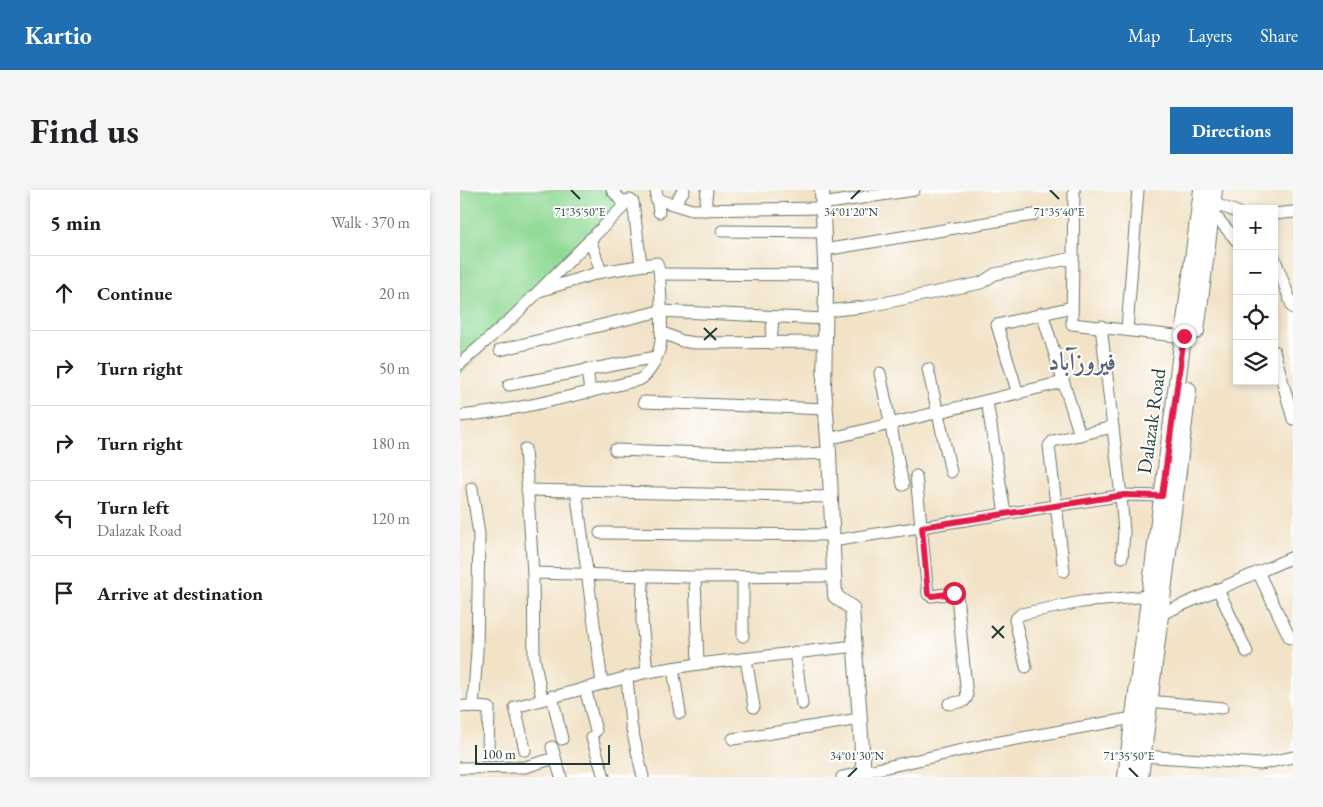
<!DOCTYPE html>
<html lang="en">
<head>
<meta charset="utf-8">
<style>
  :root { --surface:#fff; --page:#f6f6f6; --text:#202124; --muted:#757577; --line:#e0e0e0; --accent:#1f6fb2 }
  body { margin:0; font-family:"EB Garamond",Amiri,serif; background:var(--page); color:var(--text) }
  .controls { position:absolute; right:15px; top:15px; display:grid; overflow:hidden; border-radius:0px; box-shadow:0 2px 8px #0003 }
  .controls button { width:45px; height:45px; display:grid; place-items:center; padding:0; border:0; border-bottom:1px solid var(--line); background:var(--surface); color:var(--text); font:25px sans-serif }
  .scale { position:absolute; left:15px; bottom:12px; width:135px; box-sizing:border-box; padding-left:5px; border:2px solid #1f3d34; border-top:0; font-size:14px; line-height:18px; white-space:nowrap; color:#1f3d34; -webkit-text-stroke:4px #fff; paint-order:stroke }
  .stop { position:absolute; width:15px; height:15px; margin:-11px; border:4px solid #e11d48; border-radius:50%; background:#fff }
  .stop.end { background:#e11d48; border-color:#fff; box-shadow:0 1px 5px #0008 }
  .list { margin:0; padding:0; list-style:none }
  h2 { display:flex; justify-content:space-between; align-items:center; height:65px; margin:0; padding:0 20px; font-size:21px }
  h2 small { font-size:16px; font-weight:400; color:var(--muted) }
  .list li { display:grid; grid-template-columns:32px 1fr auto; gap:15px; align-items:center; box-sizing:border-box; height:75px; padding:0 20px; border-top:1px solid var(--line) }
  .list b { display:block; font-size:19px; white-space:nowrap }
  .list p { margin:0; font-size:16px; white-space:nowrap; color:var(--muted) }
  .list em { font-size:16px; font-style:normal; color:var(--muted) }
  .icon { flex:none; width:28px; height:28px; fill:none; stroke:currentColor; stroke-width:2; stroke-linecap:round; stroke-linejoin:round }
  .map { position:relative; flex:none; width:833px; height:587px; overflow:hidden; border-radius:0px }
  header { display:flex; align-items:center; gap:30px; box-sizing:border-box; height:70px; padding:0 25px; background:var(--accent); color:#fff }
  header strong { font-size:24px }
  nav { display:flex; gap:28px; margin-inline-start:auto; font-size:18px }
  .intro { display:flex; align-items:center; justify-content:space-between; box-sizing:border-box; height:120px; padding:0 30px }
  h1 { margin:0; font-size:35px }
  .button { padding:12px 22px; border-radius:0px; background:var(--accent); color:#fff; font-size:18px; font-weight:700 }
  main { display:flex; gap:30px; padding:0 30px }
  aside { flex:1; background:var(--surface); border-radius:0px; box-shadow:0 2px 8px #0003 }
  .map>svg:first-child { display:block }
  .green { fill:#90d994; stroke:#588b64 }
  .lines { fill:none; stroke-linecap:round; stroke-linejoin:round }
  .minor-casing { stroke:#697767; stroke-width:13 }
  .tertiary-casing { stroke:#697767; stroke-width:16 }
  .primary-casing { stroke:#697767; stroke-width:18 }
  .minor { stroke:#fff; stroke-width:11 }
  .tertiary { stroke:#fff; stroke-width:14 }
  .primary { stroke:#fff; stroke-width:16 }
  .route { stroke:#e11d48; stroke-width:6 }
  .ticks { fill:none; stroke:#1f3d34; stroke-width:2 }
  .labels { text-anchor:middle; stroke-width:4; stroke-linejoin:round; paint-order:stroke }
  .street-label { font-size:20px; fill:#1f3d34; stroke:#fff }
  .district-label { font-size:25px; font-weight:bold; fill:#596476; stroke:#fff }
  .ticks-label { font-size:12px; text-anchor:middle; fill:#1f3d34; stroke:#fff; stroke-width:4; stroke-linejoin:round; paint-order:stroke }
</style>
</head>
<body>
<header>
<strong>Kartio</strong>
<nav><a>Map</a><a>Layers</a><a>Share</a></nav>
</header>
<div class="intro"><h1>Find us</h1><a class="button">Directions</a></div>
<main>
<aside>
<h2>5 min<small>Walk · 370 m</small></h2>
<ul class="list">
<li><svg class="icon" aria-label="ahead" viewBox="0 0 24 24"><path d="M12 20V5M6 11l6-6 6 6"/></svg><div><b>Continue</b></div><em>20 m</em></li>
<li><svg class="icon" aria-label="right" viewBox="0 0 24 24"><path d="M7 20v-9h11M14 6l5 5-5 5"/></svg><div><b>Turn right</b></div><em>50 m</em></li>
<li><svg class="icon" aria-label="right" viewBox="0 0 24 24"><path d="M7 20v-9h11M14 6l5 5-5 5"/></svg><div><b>Turn right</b></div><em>180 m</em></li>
<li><svg class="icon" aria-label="left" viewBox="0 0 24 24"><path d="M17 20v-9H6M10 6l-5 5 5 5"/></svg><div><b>Turn left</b><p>Dalazak Road</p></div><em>120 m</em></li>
<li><svg class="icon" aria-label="arrive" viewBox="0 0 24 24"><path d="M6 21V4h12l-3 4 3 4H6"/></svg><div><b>Arrive at destination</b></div></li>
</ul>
</aside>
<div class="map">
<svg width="833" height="587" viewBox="0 0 833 587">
  <rect width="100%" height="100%" fill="#fff"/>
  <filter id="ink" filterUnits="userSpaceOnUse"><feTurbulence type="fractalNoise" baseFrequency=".02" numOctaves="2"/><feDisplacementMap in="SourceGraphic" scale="10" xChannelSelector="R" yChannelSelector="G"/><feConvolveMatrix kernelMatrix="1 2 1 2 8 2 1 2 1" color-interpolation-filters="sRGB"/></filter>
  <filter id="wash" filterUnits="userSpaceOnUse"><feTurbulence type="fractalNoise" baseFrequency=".0096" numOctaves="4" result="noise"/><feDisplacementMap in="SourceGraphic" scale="20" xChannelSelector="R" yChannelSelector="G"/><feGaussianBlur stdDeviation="1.12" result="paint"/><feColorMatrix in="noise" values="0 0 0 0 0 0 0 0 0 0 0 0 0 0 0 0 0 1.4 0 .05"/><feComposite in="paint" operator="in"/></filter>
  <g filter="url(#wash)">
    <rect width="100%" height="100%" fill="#f2e2c6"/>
    <polygon class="green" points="0,0 148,0 164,14 0,184"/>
  </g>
  <g filter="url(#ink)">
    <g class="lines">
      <g class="minor-casing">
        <g id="minor">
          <polyline points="196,0 199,22"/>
          <polyline points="614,0 612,134 724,147"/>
          <polyline points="196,9 232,20 362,18"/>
          <polyline points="163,11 170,10 173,12 181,74"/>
          <polyline points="753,13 777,22"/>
          <polyline points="214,14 224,0"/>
          <polyline points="362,14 454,0"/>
          <polyline points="245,20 247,0"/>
          <polyline points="814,24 833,22"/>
          <polyline points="751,28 758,29 777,51"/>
          <polyline points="262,41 364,42"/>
          <polyline points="130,49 141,82"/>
          <polyline points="364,60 573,25"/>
          <polyline points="814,67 833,118"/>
          <polyline points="201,84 365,85"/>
          <polyline points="366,121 404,117 521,93 535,84 613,68"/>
          <polyline points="582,123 620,245"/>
          <polyline points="641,136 661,306 664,342 662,367"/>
          <polyline points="667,139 678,0"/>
          <polyline points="201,142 222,151 235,153 365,152"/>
          <polyline points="311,153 313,127"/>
          <polyline points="40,160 200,121 365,129"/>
          <polyline points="814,161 833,229"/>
          <polyline points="0,174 53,127 162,18 164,14 152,0"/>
          <polyline points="127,179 130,202"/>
          <polyline points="468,179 491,282"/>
          <polyline points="420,183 443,295"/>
          <polyline points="49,195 196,167"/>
          <polyline points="558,204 537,135 612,117"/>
          <polyline points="527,211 545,324"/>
          <polyline points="184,212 366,219"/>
          <path d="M0 226C61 220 119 204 179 190 190 185 200 163 201 150 202 141 201 78 197 73L141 82 79 101"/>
          <polyline points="368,249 603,192"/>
          <polyline points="65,259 73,383 74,467 82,509"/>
          <polyline points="155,260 309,265 369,263"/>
          <polyline points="456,286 468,404 471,406 494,403 497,405 507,507 504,511 489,514"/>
          <polyline points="12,298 19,344 17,461 13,517"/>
          <polyline points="67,300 370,307"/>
          <polyline points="116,300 142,493"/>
          <polyline points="140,343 372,345"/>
          <polyline points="372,351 664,305 702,306"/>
          <polyline points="604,381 589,256 593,251 653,237"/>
          <polyline points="798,382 830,448"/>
          <polyline points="73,383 231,387 374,386"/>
          <polyline points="183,386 182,431 187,482"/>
          <polyline points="235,387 238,474"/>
          <polyline points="758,399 787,462"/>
          <polyline points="699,425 833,367"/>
          <polyline points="283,446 283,387"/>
          <polyline points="335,462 342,514"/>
          <polyline points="286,469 294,517"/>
          <polyline points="566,477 555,430 561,424 621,412 689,406"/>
          <polyline points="213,478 220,523"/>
          <polyline points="167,487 171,535 183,587"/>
          <polyline points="125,498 136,541"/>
          <polyline points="92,506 102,549"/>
          <polyline points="689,511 762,518"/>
          <polyline points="0,516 29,518 28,561"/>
          <polyline points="132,548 144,587"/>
          <polyline points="273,549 400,529"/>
          <polyline points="92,557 101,587"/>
          <polyline points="65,560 55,517 187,482 238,474 395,456"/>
          <polyline points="682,566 801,574 833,567"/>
          <polyline points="0,578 65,577 95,568"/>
          <polyline points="382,587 529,554 673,528"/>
        </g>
      </g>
      <g class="tertiary-casing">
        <polyline id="tertiary" points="362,0 366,98 364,197 369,263 375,406 392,418 404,587"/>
      </g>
      <g class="primary-casing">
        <g id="primary">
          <polyline points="736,141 754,0"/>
          <polyline points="666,587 742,0"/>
          <polyline points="680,587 728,200"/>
        </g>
      </g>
      <use href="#minor" class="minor"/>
      <use href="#tertiary" class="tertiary"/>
      <use href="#primary" class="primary"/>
    </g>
  </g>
  <g class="lines" filter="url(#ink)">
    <polyline class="route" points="494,403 472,406 468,404 462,337 664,305 702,306 724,146"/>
  </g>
  <path class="ticks" d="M111 0 120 9M590 0 599 9M391 9 400 0M244 138 256 150M244 150 257 138M532 436 544 448M532 448 544 436M669 578 678 587M388 587 397 578"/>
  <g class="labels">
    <g class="street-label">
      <text transform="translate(691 231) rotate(-82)" y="7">Dalazak Road</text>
    </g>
    <g class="district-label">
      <text x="622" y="180">فیروزآباد</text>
    </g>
  </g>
  <g class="ticks-label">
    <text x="391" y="26">34°01'20"N</text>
    <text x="120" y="26">71°35'50"E</text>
    <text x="599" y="26">71°35'40"E</text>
    <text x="669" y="570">71°35'50"E</text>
    <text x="397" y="570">34°01'30"N</text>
  </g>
</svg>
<div class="controls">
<button>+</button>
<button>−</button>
<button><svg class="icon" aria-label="locate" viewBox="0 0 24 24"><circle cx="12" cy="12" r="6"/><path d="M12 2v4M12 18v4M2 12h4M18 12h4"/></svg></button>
<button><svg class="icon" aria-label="layers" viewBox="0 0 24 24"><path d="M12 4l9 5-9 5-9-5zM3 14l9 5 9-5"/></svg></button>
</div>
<div class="scale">100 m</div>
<div class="stop" style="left:494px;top:403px"></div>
<div class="stop end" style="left:724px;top:146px"></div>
</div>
</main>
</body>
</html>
